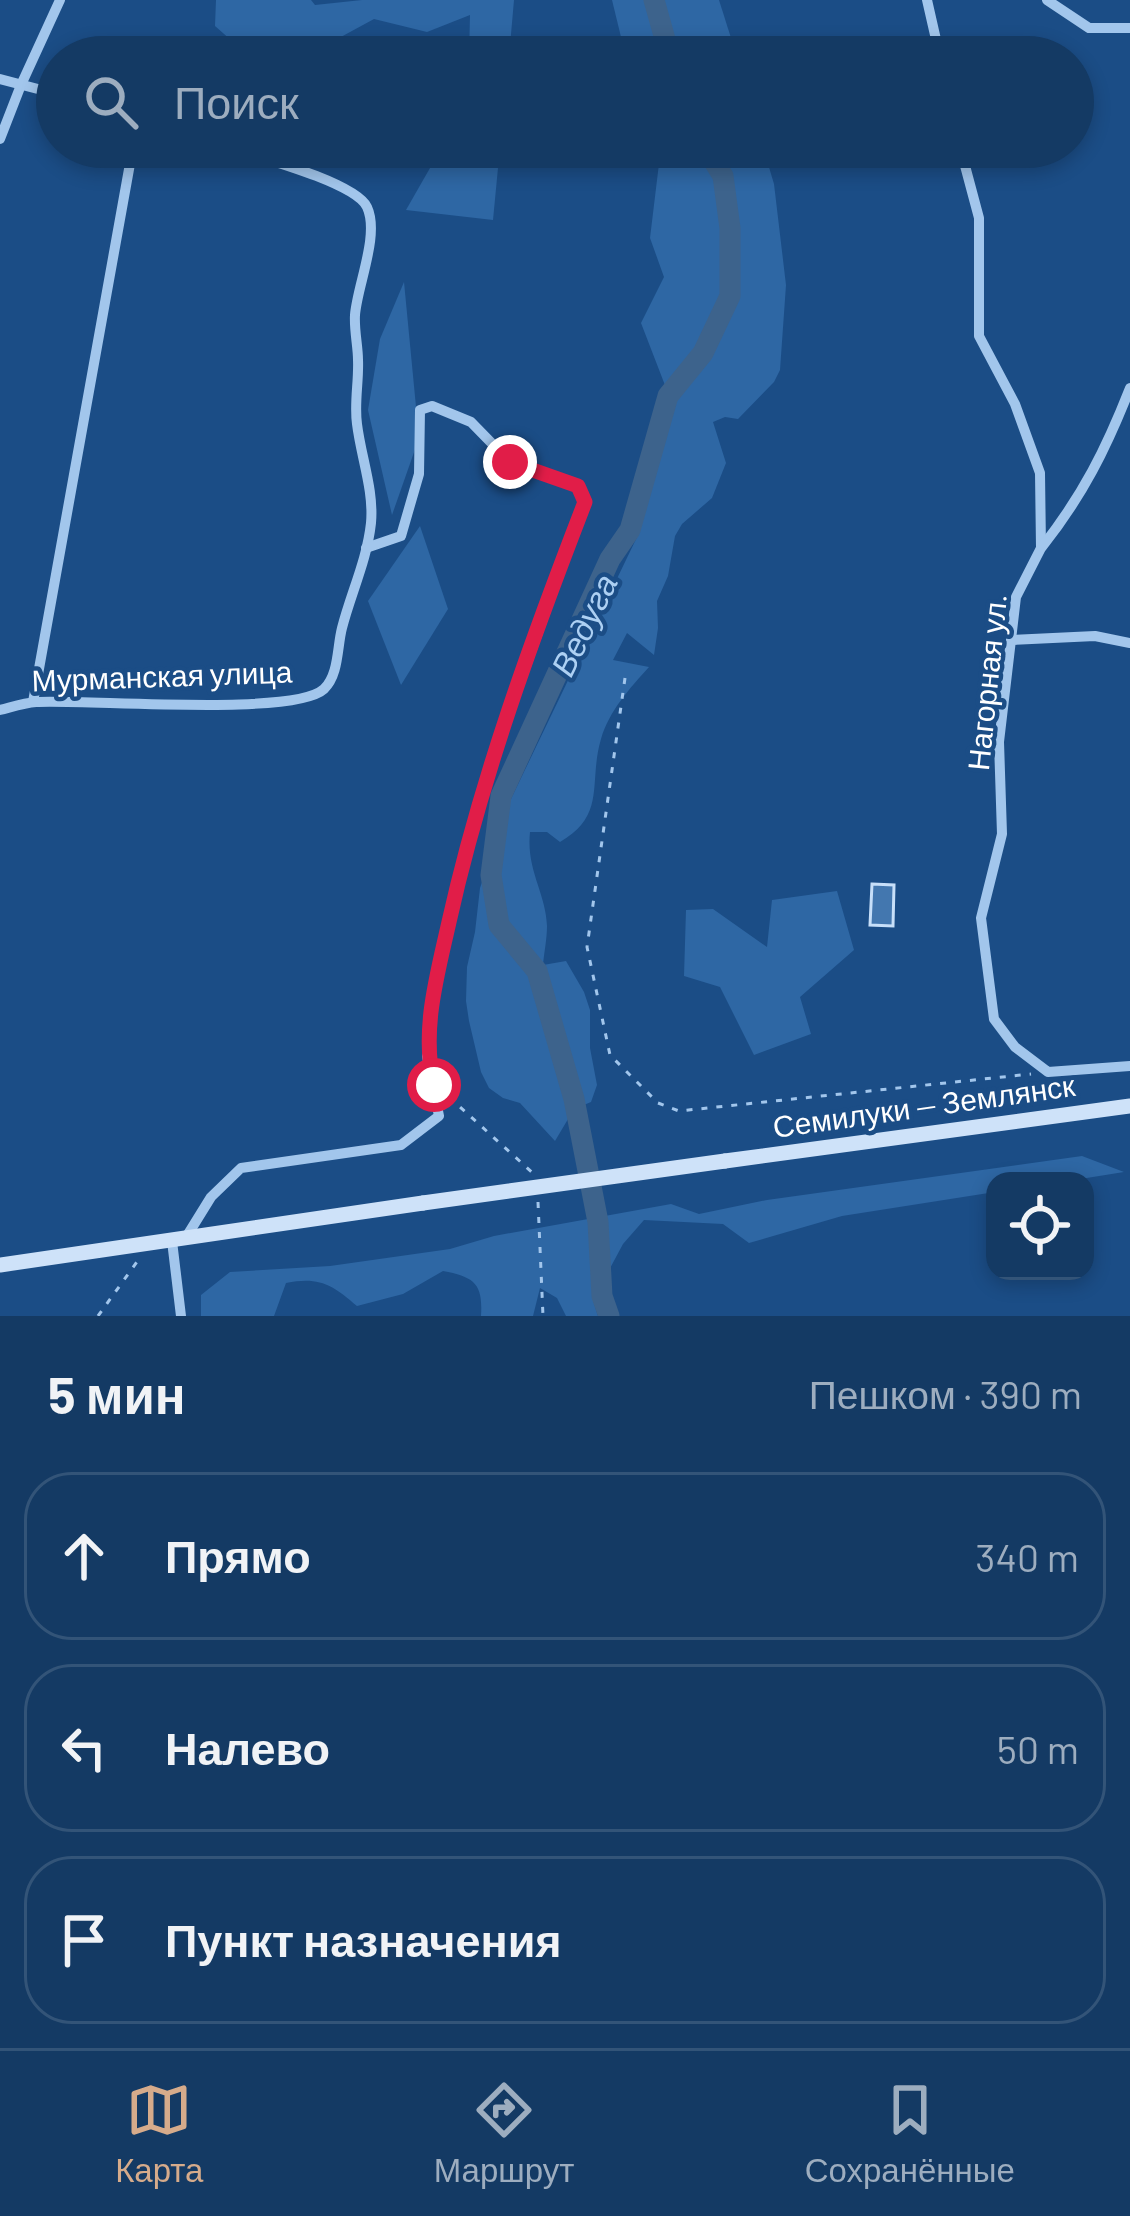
<!DOCTYPE html>
<html lang="ru">
<head>
<meta charset="utf-8">
<style>
  :root { --surface:#143a64; --page:#21456d; --text:#f1f3f6; --muted:#9dadbf; --line:#335478; --accent:#d6ab8b }
  body { margin:0; font-family:Barlow,sans-serif; background:var(--page); color:var(--text) }
  .controls { position:absolute; right:36px; bottom:36px; display:grid; overflow:hidden; border-radius:24px; box-shadow:0 6px 18px #0003 }
  .controls button { width:108px; height:108px; display:grid; place-items:center; padding:0; border:0; border-bottom:3px solid var(--line); background:var(--surface); color:var(--text); font:60px sans-serif }
  .stop { position:absolute; width:36px; height:36px; margin:-27px; border:9px solid #e11d48; border-radius:50%; background:#fff }
  .stop.end { background:#e11d48; border-color:#fff; box-shadow:0 3px 12px #0008 }
  .list { margin:0; padding:0; list-style:none }
  h2 { display:flex; justify-content:space-between; align-items:center; height:156px; margin:0; padding:0 48px; font-size:51px }
  h2 small { font-size:39px; font-weight:400; color:var(--muted) }
  .list li { display:grid; grid-template-columns:78px 1fr auto; gap:36px; align-items:center; box-sizing:border-box; height:168px; margin:0 24px 24px; padding:0 24px; border:3px solid var(--line); border-radius:48px }
  .list b { display:block; font-size:45px; white-space:nowrap }
  .list em { font-size:39px; font-style:normal; color:var(--muted) }
  .icon { flex:none; width:66px; height:66px; fill:none; stroke:currentColor; stroke-width:2; stroke-linecap:round; stroke-linejoin:round }
  .map { position:relative; flex:none; width:1130px; height:1316px; overflow:hidden }
  .search { position:absolute; background:var(--surface); box-shadow:0 6px 18px #0003; left:36px; right:36px; top:36px; height:132px; display:flex; align-items:center; gap:30px; box-sizing:border-box; padding:0 42px; border-radius:66px; color:var(--muted); font-size:45px }
  .sheet { height:732px; background:var(--surface) }
  nav { display:flex; justify-content:space-around; align-items:center; box-sizing:border-box; height:168px; border-top:3px solid var(--line); background:var(--surface); font-size:33px; color:var(--muted) }
  nav a { display:grid; justify-items:center; gap:6px }
  nav .on { color:var(--accent) }
  .map>svg:first-child { display:block }
  .green { fill:#2e67a4 }
  .lines { fill:none; stroke-linecap:round; stroke-linejoin:round }
  .river { stroke:#3d638c; stroke-width:21 }
  .building { fill:#4377af; stroke:#c7dff9; stroke-width:3 }
  .path { stroke:#a2c6ec; stroke-width:3; stroke-dasharray:6 9; stroke-linecap:butt }
  .minor { stroke:#a2c6ec; stroke-width:10 }
  .secondary { stroke:#cee2f9; stroke-width:15 }
  .secondary-bridge { stroke:#cee2f9; stroke-width:15 }
  .route { stroke:#e11d48; stroke-width:15 }
  .labels { text-anchor:middle; stroke-width:9; stroke-linejoin:round; paint-order:stroke }
  .street-label { font-size:30px; fill:#fff; stroke:#1b4d86 }
  .water-label { font-size:33px; font-style:italic; fill:#add0f3; stroke:#1b4d86 }
</style>
</head>
<body>
<div class="map">
<svg width="1130" height="1316" viewBox="0 0 1130 1316">
  <rect width="100%" height="100%" fill="#1b4d86"/>
  <g class="green">
    <polygon points="216,0 311,0 315,5 362,0 514,0 509,57 469,57 470,15 427,32 374,19 304,57 249,56 215,26"/>
    <polygon points="612,0 719,0 737,57 630,57 621,37"/>
    <polygon points="442,147 500,147 493,220 406,210"/>
    <path d="M661 147H763L774 184 786 285 780 370 774 382 738 419 725 417 713 422 726 463 712 498 682 524 675 536 668 576 657 601 658 628 654 655 627 633 613 660 649 667C630 688 609 711 601 739 588 783 607 815 560 842L547 832H530C526 870 546 893 547 926 547 939 544 953 543 965L566 961 584 992 590 1010V1048L597 1085 591 1102 574 1109 555 1141 520 1103 503 1098 489 1088 481 1072 469 1021 466 1001 467 967 475 932 480 888 509 803 638 535 673 406 641 323 664 277 650 238Z"/>
    <polygon points="404,282 419,438 392,515 368,410 380,339"/>
    <polygon points="420,526 448,609 401,685 368,601"/>
    <polygon points="837,891 854,950 800,997 811,1034 754,1055 720,987 684,976 686,910 713,909 767,947 772,900"/>
    <path d="M1082 1156 1124 1172 1068 1181H995V1192L842 1216 749 1243 723 1224 644 1220 623 1244 593 1300 598 1316H566L557 1298 540 1288 533 1316H481C483 1284 475 1277 443 1271L403 1294 357 1306C333 1285 319 1276 286 1283L274 1316H201V1295L230 1272 330 1266 450 1249 494 1236 671 1204 699 1214 767 1200Z"/>
  </g>
  <g class="lines">
    <g class="river">
      <polyline points="654,0 670,57"/>
      <polyline points="609,1316 602,1296 598,1222 574,1099 537,971 499,925 491,875 501,796 610,559 630,530 668,396 703,353 730,296 730,228 723,176 705,147"/>
    </g>
  </g>
  <polygon class="building" points="872,884 894,885 893,926 870,925"/>
  <g class="lines">
    <g class="path">
      <polyline points="625,678 587,947 610,1055 658,1103 679,1111 1031,1074"/>
      <polyline points="449,1097 535,1175"/>
      <polyline points="538,1202 543,1316"/>
      <polyline points="98,1316 139,1259"/>
    </g>
    <g class="minor">
      <polyline points="927,0 940,57"/>
      <polyline points="1047,0 1089,28 1130,28"/>
      <polyline points="0,79 57,94"/>
      <polyline points="0,139 21,85 60,0"/>
      <polyline points="960,147 979,218 979,336 1015,404 1040,473 1041,548 1016,597 999,742 1002,834 981,918 994,1019 1015,1047 1048,1072 1130,1066"/>
      <path d="M1042 547C1083 495 1106 449 1130 388"/>
      <polyline points="1011,640 1095,636 1130,643"/>
      <polyline points="33,702 133,147"/>
      <path d="M0 710C12 707 24 703 36 702 87 699 294 717 324 689 339 675 337 647 342 628 351 593 367 560 371 523 374 490 361 457 357 424 354 403 359 381 358 360 358 346 354 330 355 315 357 286 380 235 367 207 355 182 255 156 227 147"/>
      <polyline points="185,1239 211,1197 241,1168 401,1145 439,1116 427,1056 433,994 465,852 506,721 585,502 578,486 510,462 471,422 432,406 420,410 419,474 401,536 366,548"/>
      <polyline points="172,1241 181,1316"/>
    </g>
    <g class="secondary">
      <polyline points="725,1161 1130,1106"/>
      <polyline points="0,1265 423,1203"/>
    </g>
    <polyline class="secondary-bridge" points="423,1203 725,1161"/>
  </g>
  <g class="lines">
    <path class="route" d="M434 1085C421 1030 437 976 449 922 481 778 532 639 585 502L578 486 510 462"/>
  </g>
  <g class="labels">
    <g class="street-label">
      <text transform="translate(162 677) rotate(-2)" y="10">Мурманская улица</text>
      <text transform="translate(988 682) rotate(-84)" y="10">Нагорная ул.</text>
      <text transform="translate(924 1107) rotate(-8)" y="10">Семилуки — Землянск</text>
    </g>
    <g class="water-label">
      <text transform="translate(584 625) rotate(-64)" y="12">Ведуга</text>
    </g>
  </g>
</svg>
<div class="controls">
<button><svg class="icon" aria-label="locate" viewBox="0 0 24 24"><circle cx="12" cy="12" r="6"/><path d="M12 2v4M12 18v4M2 12h4M18 12h4"/></svg></button>
</div>
<div class="stop" style="left:434px;top:1085px"></div>
<div class="stop end" style="left:510px;top:462px"></div>
<div class="search"><svg class="icon" aria-label="search" viewBox="0 0 24 24"><circle cx="10" cy="10" r="6"/><path d="M15 15l6 6"/></svg>Поиск</div>
</div>
<section class="sheet">
<h2>5 мин<small>Пешком · 390 m</small></h2>
<ul class="list">
<li><svg class="icon" aria-label="ahead" viewBox="0 0 24 24"><path d="M12 20V5M6 11l6-6 6 6"/></svg><div><b>Прямо</b></div><em>340 m</em></li>
<li><svg class="icon" aria-label="left" viewBox="0 0 24 24"><path d="M17 20v-9H6M10 6l-5 5 5 5"/></svg><div><b>Налево</b></div><em>50 m</em></li>
<li><svg class="icon" aria-label="arrive" viewBox="0 0 24 24"><path d="M6 21V4h12l-3 4 3 4H6"/></svg><div><b>Пункт назначения</b></div></li>
</ul>
</section>
<nav>
<a class="on"><svg class="icon" aria-label="map" viewBox="0 0 24 24"><path d="M3 6l6-2 6 2 6-2v14l-6 2-6-2-6 2zM9 4v14M15 6v14"/></svg>Карта</a>
<a><svg class="icon" aria-label="directions" viewBox="0 0 24 24"><path d="M12 3l9 9-9 9-9-9zM9 14v-3h6M13 9l2 2-2 2"/></svg>Маршрут</a>
<a><svg class="icon" aria-label="saved" viewBox="0 0 24 24"><path d="M7 4h10v16l-5-4-5 4z"/></svg>Сохранённые</a>
</nav>
</body>
</html>
